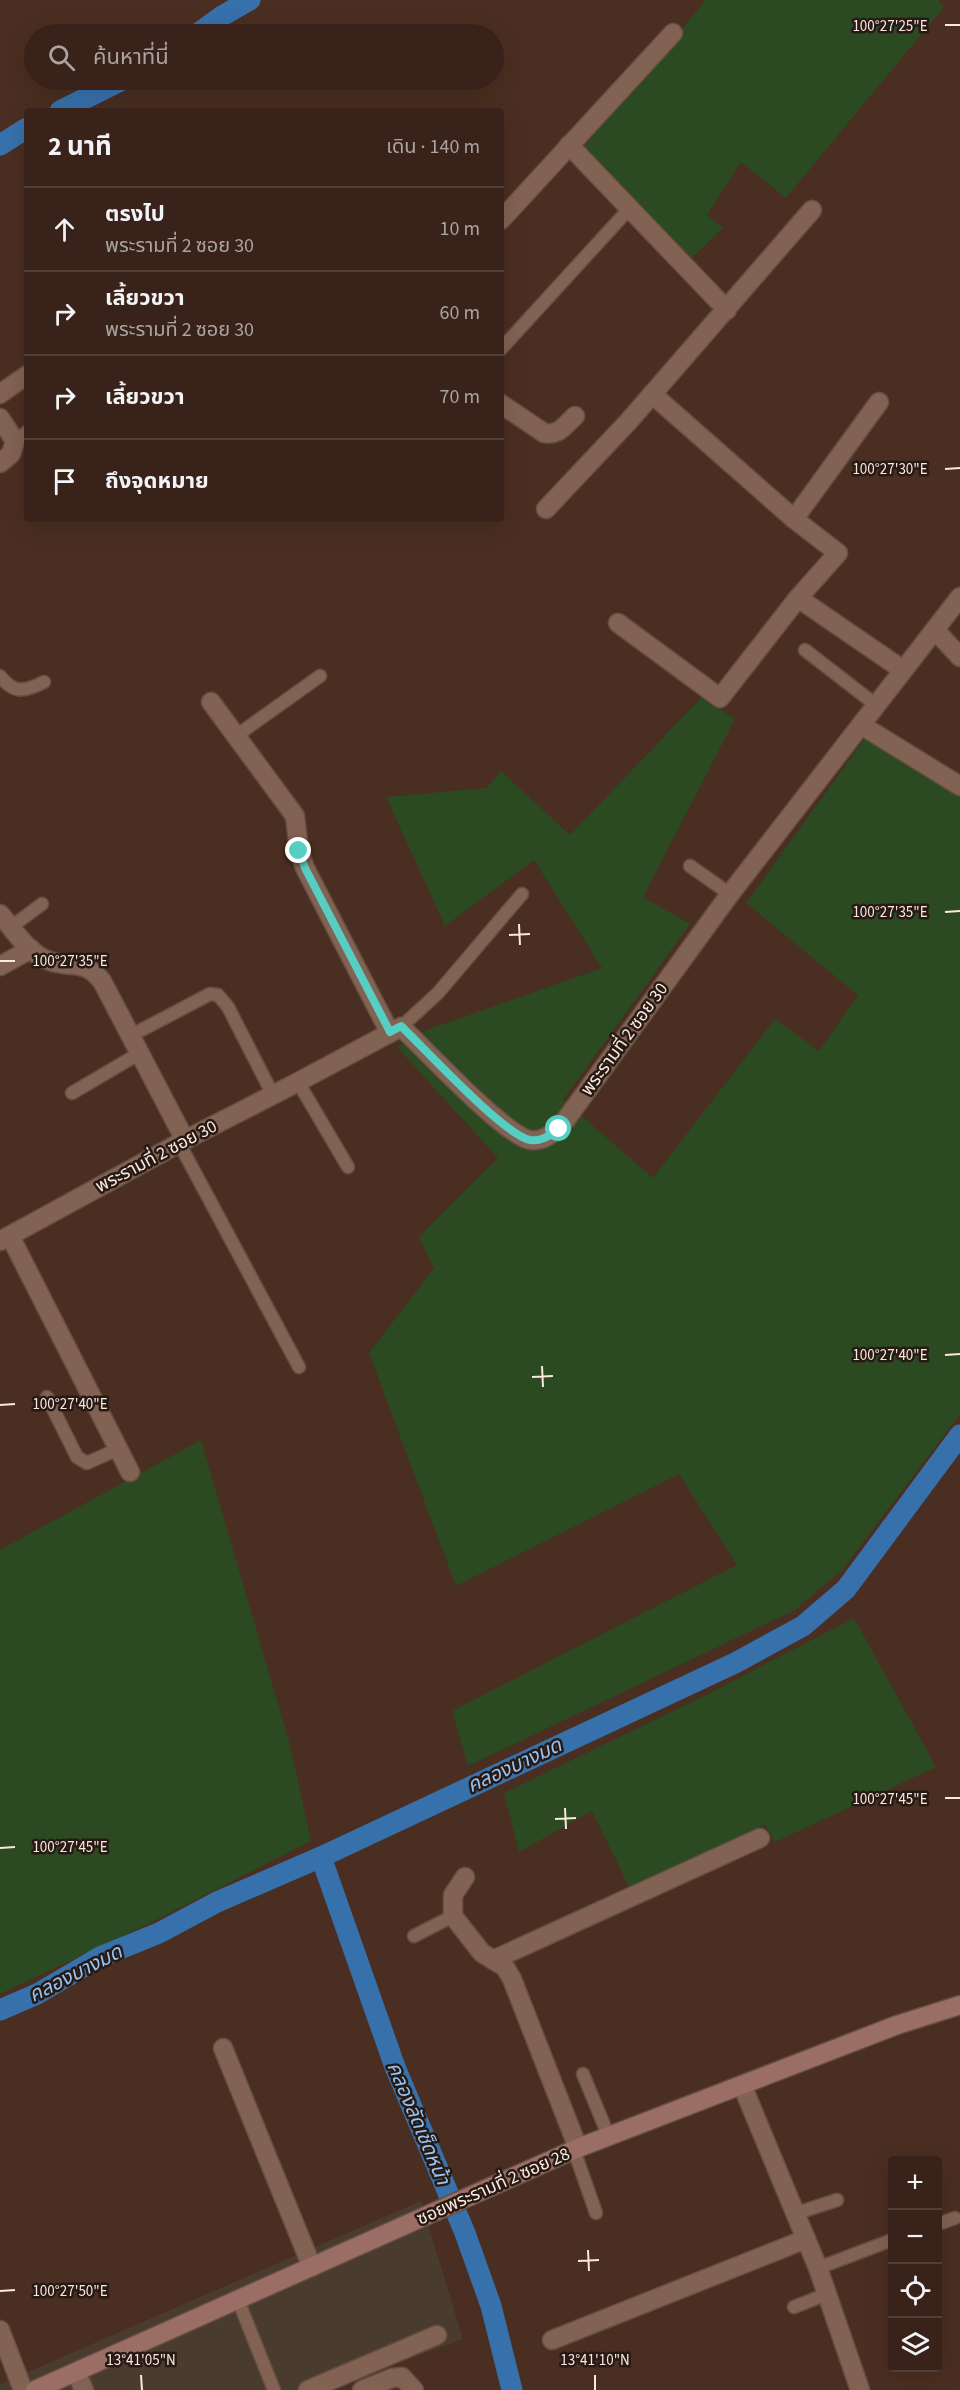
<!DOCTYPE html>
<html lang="th">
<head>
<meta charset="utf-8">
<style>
  :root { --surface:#382219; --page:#3f2a22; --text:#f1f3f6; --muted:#aba4a2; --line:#523f38 }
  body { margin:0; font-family:"Source Sans 3","Noto Sans Thai",sans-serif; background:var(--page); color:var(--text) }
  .controls { position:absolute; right:18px; bottom:18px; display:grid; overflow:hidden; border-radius:6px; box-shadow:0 6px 24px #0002 }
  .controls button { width:54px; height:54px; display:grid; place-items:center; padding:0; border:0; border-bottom:2px solid var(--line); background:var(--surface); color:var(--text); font:30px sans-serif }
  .stop { position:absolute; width:18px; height:18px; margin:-14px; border:4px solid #56cec3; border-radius:50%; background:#fff }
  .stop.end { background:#56cec3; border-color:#fff; box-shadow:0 2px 6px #0008 }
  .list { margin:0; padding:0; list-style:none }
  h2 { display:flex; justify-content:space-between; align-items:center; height:78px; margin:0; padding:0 24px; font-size:26px }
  h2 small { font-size:20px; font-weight:400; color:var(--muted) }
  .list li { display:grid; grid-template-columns:39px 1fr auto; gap:18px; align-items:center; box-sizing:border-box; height:84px; padding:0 24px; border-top:2px solid var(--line) }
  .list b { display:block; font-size:22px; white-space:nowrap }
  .list p { margin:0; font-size:20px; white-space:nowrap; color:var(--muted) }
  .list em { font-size:20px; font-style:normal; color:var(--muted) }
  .icon { flex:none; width:33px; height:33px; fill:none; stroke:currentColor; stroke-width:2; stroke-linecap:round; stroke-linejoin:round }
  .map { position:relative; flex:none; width:960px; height:2390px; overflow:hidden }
  .search { position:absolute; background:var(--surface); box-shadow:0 6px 24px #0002; left:24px; top:24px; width:480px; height:66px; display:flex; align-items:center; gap:15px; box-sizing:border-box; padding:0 21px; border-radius:33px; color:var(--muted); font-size:22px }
  .panel { position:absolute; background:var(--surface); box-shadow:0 6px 24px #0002; left:24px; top:108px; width:480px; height:414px; border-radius:6px }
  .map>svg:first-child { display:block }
  .commercial { fill:#493b2d }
  .green { fill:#2b4a22 }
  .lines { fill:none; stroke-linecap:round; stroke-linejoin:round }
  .canal { stroke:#3771ac; stroke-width:21 }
  .lane-casing { stroke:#644d41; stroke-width:15 }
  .street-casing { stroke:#644d41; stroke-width:21 }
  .secondary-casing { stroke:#644d41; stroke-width:21 }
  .lane { stroke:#826253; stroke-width:12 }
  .street { stroke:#826253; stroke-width:18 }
  .secondary { stroke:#9b6e65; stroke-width:18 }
  .route { stroke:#56cec3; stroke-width:8 }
  .ticks { fill:none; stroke:#fbe8df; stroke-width:2 }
  .labels { text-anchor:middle; stroke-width:5; stroke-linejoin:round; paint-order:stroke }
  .street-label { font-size:18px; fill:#fbe8df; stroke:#271a14 }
  .water-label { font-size:20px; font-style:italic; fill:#97c4f5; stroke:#271a14 }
  .ticks-label { font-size:15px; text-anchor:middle; fill:#fbe8df; stroke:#271a14; stroke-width:5; stroke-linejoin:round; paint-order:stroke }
</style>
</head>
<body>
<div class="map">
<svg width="960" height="2390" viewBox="0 0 960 2390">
  <rect width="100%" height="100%" fill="#4a2e21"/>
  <polygon class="commercial" points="421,2201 463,2339 325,2390 0,2390 0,2384"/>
  <g class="green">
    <polygon points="706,0 938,0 944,7 786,198 741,162 707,215 723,228 692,258 584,146"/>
    <polygon points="702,697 735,719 643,897 690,924 563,1100 653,1178 775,1019 819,1051 858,995 746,903 866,737 960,794 960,1414 842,1570 795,1610 468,1766 452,1711 737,1565 679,1474 456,1586 369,1353 434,1268 419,1237 498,1158 397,1047 427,1030 602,968 534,860 445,926 386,797 486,788 501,771 570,835"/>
    <polygon points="201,1440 290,1745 311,1841 140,1928 0,1994 0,1550"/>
    <polygon points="854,1618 936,1767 775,1842 765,1825 630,1889 592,1811 519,1852 504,1793 702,1697"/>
  </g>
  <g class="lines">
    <g class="canal">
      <polyline points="197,34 222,16 250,0"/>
      <polyline points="60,111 122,80"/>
      <polyline points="0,145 27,128"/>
      <polyline points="321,1857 395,2067 465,2233 491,2306 512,2390"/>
      <polyline points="0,2010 37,1994 100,1957 159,1933 217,1902 321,1857 735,1663 803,1626 846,1589 960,1435"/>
    </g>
    <g class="lane-casing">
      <g id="lane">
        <polyline points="501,349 629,209"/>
        <polyline points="15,441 27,432"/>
        <polyline points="805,650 876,705"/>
        <path d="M0 676C14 694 24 692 44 682"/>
        <polyline points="236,736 320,676"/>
        <polyline points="690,866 730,894"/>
        <polyline points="11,927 42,904"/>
        <polyline points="401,1027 438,993 522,894"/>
        <polyline points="130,1036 210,994 218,995 228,1007 273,1095"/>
        <polyline points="298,1082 348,1167"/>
        <polyline points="72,1093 140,1053"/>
        <polyline points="179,1143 299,1367"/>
        <polyline points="47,1397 77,1457 87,1463 118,1449"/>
        <polyline points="414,1936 453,1916"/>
        <polyline points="583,2074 609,2137"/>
        <polyline points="574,2150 596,2213"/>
        <polyline points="794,2214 837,2200"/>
        <polyline points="938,2224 955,2218"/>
        <polyline points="818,2268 892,2240"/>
        <polyline points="238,2300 274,2390"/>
        <polyline points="794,2307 827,2294"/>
      </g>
    </g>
    <g class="street-casing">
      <g id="street">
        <polyline points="569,145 727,310"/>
        <polyline points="501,220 673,33"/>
        <polyline points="0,394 27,375"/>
        <polyline points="652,394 794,519"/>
        <path d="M501 404 544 433C559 436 565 425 575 416"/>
        <polyline points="0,418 15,441 11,454 0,463"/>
        <polyline points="546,509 628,422 812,210"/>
        <polyline points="798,598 838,553 794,519 879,402"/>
        <polyline points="618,623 720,698 798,598 903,670"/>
        <polyline points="935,630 960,657"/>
        <polyline points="211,702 295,816 299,851 305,868 390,1033"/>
        <polyline points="861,725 960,786"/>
        <path d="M0 914C13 929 28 953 47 960 71 970 82 957 102 981L185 1140"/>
        <polyline points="0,966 31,949"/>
        <polyline points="10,1236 130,1472"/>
        <path d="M0 1241 185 1140 298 1082 401 1027C425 1049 504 1135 530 1140 541 1142 550 1135 559 1129L730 894 960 597"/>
        <polyline points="465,1877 453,1895 453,1916 482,1953 505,1967 512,1979 578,2148"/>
        <polyline points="493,1960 760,1838"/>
        <polyline points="223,2048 312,2267"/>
        <polyline points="742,2085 818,2268 860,2390"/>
        <polyline points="0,2330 23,2390"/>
        <polyline points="552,2340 806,2239"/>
        <polyline points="76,2372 84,2390"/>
        <polyline points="308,2390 437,2335"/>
        <polyline points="362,2390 392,2378 402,2377 414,2390"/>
      </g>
    </g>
    <g class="secondary-casing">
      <polyline id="secondary" points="35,2390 578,2148 897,2025 960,2005"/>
    </g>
    <use href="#lane" class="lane"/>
    <use href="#street" class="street"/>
    <use href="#secondary" class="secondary"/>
  </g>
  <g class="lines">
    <path class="route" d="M299 851 305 868 390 1032 401 1026C425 1049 504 1135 530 1140 541 1142 550 1135 559 1129"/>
  </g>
  <path class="ticks" d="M945 25H960M945 469 960 468M945 912 960 911M519 924 520 945M509 935 530 934M0 961H15M945 1355 960 1354M542 1366 543 1387M532 1377 553 1376M0 1405 15 1404M945 1798H960M565 1808 566 1829M555 1819 576 1818M0 1848 15 1847M588 2250 589 2271M578 2261 599 2260M0 2291 15 2290M141 2375 142 2390M595 2375V2390"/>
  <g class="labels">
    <g class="street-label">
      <text transform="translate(624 1039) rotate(-54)" y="6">พระรามที่ 2 ซอย 30</text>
      <text transform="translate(156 1156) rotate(-28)" y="6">พระรามที่ 2 ซอย 30</text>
      <text transform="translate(493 2186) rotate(-24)" y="6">ซอยพระรามที่ 2 ซอย 28</text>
    </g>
    <g class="water-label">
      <text transform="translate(514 1765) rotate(-25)" y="7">คลองบางมด</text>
      <text transform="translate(75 1973) rotate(-27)" y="7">คลองบางมด</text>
      <text transform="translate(419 2123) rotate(67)" y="7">คลองลัดเช็ดหน้า</text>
    </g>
  </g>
  <g class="ticks-label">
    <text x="890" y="31">100°27'25"E</text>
    <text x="890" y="474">100°27'30"E</text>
    <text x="890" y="917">100°27'35"E</text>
    <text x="70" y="966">100°27'35"E</text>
    <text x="890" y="1360">100°27'40"E</text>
    <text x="70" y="1409">100°27'40"E</text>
    <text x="890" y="1804">100°27'45"E</text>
    <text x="70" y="1852">100°27'45"E</text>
    <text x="70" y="2296">100°27'50"E</text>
    <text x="141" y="2365">13°41'05"N</text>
    <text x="595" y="2365">13°41'10"N</text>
  </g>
</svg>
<div class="controls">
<button>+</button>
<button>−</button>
<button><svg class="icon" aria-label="locate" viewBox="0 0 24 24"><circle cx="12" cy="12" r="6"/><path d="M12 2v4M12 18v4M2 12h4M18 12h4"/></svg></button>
<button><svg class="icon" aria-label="layers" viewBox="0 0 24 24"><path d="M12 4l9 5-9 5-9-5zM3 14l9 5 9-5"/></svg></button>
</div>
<div class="stop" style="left:559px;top:1129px"></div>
<div class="stop end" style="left:299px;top:851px"></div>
<div class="search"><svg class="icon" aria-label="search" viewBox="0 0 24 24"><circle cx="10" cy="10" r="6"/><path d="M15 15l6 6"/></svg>ค้นหาที่นี่</div>
<section class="panel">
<h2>2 นาที<small>เดิน · 140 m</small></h2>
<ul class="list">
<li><svg class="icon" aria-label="ahead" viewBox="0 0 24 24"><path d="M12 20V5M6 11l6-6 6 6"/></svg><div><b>ตรงไป</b><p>พระรามที่ 2 ซอย 30</p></div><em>10 m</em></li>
<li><svg class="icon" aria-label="right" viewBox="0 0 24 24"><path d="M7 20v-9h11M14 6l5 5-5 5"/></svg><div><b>เลี้ยวขวา</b><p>พระรามที่ 2 ซอย 30</p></div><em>60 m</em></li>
<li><svg class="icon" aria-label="right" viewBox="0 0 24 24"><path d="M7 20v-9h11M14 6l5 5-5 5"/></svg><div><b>เลี้ยวขวา</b></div><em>70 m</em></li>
<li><svg class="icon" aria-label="arrive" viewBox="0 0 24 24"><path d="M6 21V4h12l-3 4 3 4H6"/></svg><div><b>ถึงจุดหมาย</b></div></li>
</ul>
</section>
</div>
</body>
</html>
